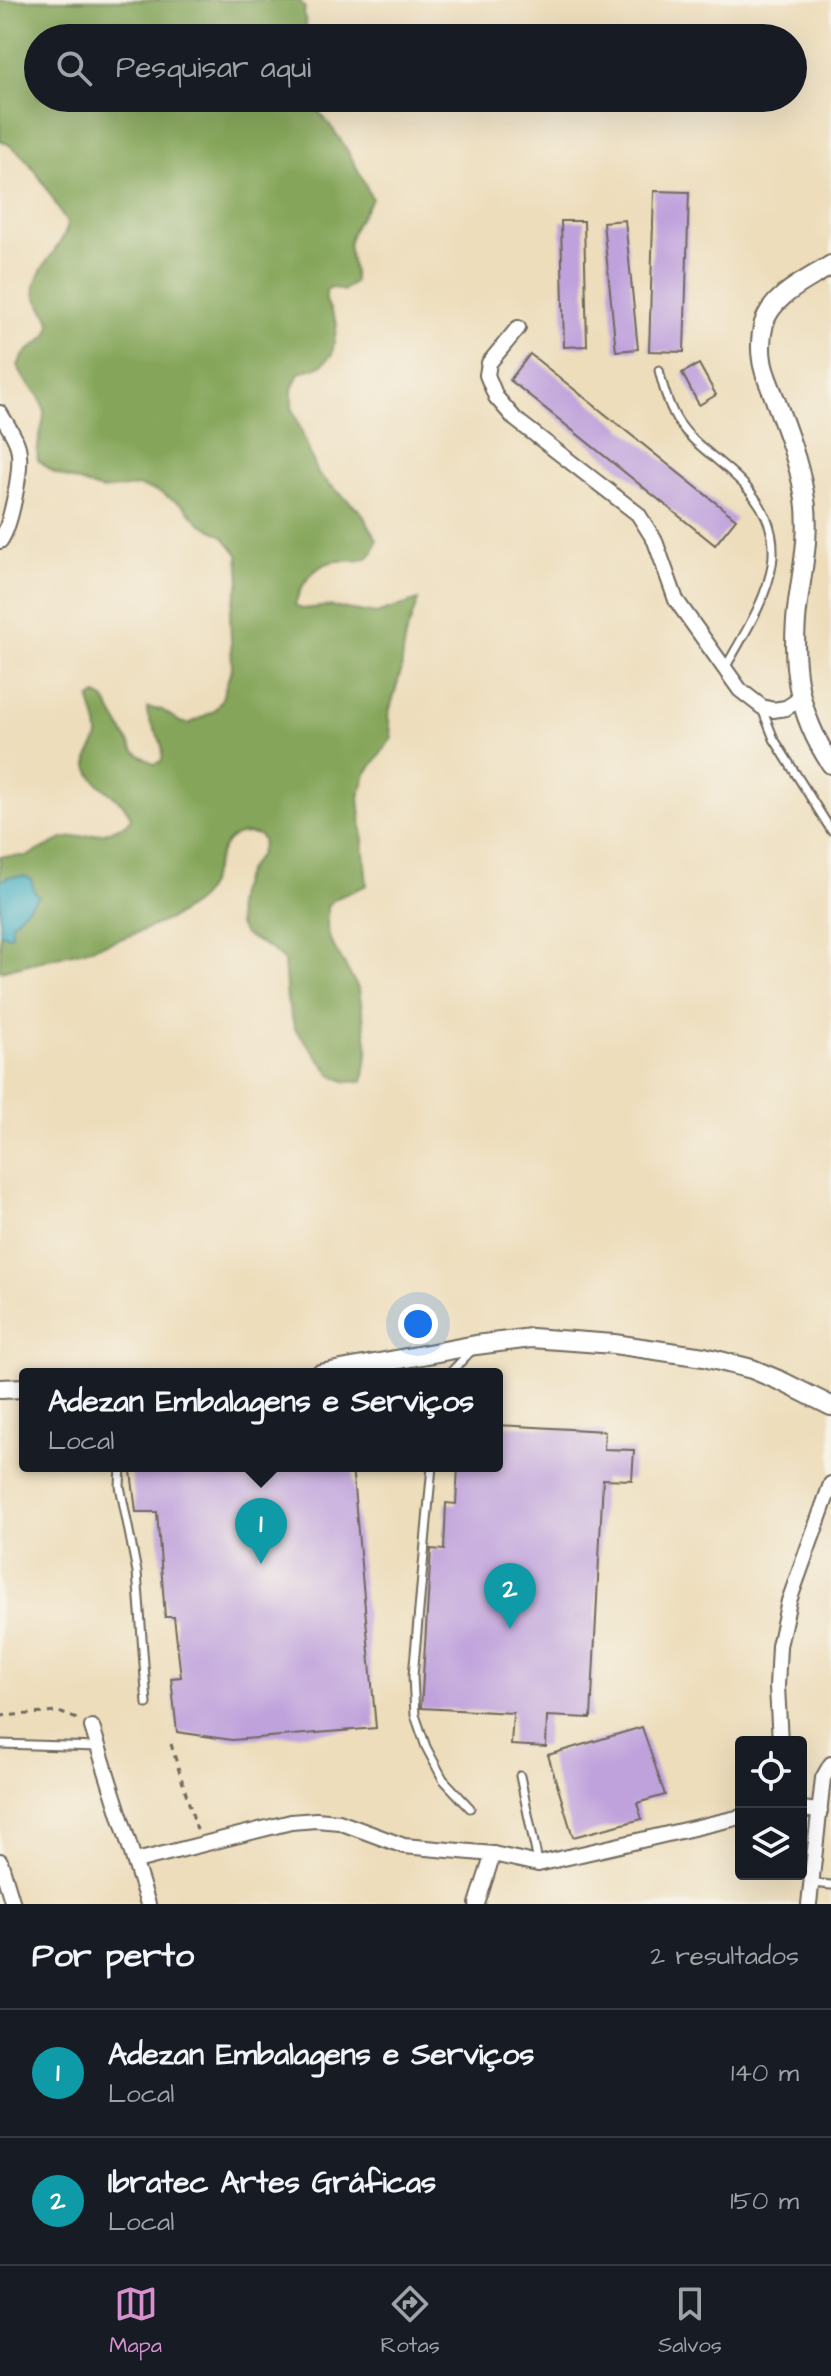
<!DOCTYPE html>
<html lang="pt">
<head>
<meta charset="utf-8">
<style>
  :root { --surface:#171b24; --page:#242831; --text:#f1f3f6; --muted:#9ea1a6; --line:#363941; --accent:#d690ce }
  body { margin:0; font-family:"Architects Daughter",sans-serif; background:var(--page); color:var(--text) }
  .controls { position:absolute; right:24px; bottom:24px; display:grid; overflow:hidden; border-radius:8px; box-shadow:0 8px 32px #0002 }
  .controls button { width:72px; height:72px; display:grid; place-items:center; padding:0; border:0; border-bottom:2px solid var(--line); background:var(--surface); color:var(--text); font:40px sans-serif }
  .you { position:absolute; left:418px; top:1324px; width:28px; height:28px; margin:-20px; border:6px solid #fff; border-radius:50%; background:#1a73e8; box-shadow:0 0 0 12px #1a73e833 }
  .badge { display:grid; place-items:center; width:52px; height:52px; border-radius:50%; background:var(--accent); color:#fff; font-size:26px; font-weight:700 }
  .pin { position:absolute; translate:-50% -66px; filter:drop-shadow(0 2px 4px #0008) }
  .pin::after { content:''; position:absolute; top:42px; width:28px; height:24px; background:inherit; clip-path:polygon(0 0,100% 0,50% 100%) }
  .popup { position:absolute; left:19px; top:1368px; width:484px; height:104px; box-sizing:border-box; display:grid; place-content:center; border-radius:8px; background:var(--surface); filter:drop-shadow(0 2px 6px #0005); font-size:26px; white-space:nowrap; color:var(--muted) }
  .popup b { font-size:30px; color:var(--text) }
  .popup::after { content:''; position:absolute; left:50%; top:100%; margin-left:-16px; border:16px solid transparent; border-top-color:var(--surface) }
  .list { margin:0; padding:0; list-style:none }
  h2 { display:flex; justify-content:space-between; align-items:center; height:104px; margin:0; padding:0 32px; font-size:34px }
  h2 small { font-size:26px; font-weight:400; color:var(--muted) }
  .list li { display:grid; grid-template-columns:52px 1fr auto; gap:24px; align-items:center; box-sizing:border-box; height:128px; padding:0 32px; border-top:2px solid var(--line) }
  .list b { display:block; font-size:30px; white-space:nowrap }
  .list p { margin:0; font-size:26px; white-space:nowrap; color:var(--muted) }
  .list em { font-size:26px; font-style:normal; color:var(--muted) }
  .icon { flex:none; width:44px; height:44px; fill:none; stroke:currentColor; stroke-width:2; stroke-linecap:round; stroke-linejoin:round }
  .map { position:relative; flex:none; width:831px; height:1904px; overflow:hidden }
  .search { position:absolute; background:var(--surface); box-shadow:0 8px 32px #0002; left:24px; right:24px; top:24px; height:88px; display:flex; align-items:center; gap:20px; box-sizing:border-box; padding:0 28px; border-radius:44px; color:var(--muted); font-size:30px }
  .sheet { height:360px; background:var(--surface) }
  nav { display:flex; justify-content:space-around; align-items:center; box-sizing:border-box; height:112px; border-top:2px solid var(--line); background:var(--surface); font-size:22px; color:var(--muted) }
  nav a { display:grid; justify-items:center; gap:4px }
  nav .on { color:var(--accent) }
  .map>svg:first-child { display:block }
  .forest { fill:#85a65a; stroke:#586842; stroke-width:2 }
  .water { fill:#42aec1; stroke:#366c76; stroke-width:2 }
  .building { fill:#bfa2dc }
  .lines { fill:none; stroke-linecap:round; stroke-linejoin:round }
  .service-casing { stroke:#6f695d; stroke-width:11 }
  .minor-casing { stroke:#6f695d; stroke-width:18 }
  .tertiary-casing { stroke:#6f695d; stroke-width:22 }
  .path { stroke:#6f695d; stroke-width:3; stroke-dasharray:6 6; stroke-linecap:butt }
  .service { stroke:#fff; stroke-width:7 }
  .minor { stroke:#fff; stroke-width:14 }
  .tertiary { stroke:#fff; stroke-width:18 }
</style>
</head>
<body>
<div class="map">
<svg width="831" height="1904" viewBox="0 0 831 1904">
  <rect width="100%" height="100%" fill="#f7f3e8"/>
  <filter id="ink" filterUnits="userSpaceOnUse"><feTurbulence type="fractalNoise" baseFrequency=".0125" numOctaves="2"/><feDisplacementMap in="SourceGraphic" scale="16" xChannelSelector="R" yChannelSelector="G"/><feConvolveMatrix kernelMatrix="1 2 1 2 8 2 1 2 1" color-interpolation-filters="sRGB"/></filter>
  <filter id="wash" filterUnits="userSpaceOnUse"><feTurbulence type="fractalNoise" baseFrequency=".006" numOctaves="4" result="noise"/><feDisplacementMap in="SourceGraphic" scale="32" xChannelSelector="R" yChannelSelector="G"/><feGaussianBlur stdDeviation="1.8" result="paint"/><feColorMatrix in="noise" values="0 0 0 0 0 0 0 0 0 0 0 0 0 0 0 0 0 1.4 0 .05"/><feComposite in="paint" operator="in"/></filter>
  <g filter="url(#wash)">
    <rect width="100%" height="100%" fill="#edddbb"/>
    <path class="forest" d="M0 0H299L305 8 304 12 308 38H38V98H316L317 102 312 104C340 134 355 162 372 199 363 214 347 232 349 251 351 262 355 271 354 282L343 291 331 287 326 291V301L337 324 332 354 322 365 299 373 292 389V407L318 474 361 512 377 540C370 571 351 556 331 562 311 568 300 587 295 605L302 609 330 606 376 614 418 600 405 637 401 671 388 716 392 738 366 774 359 797 367 885 334 899 327 907V925L330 940 359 990 368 1049 363 1081 347 1082 332 1075 295 1029 287 1000 284 961 271 949 245 935 238 925 236 907 238 893 248 869 260 854 263 841 259 835C216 824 220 869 204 893 199 901 187 908 180 913 172 919 162 922 153 926 104 948 51 958 0 971V856H28L62 839 105 833 126 824 131 818C125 796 93 790 88 765 86 754 97 746 98 736 99 725 92 710 90 699L97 695 105 700 134 751 154 764 162 761C167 736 146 726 147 708L162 710 180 722 189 724 214 711 221 701 232 667 230 613 240 581 238 554 223 536 200 523 184 506 157 491 138 486 101 490 55 473 38 460C35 440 46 425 44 409 41 391 22 383 18 365 20 362 22 357 25 354 31 346 43 343 48 333 57 313 32 305 35 287 39 264 62 248 68 225 50 196 32 153 0 140Z"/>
    <polygon class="water" points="24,876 31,879 34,891 39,896 12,923 12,934 10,936 0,933 0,881 8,877"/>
    <g id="blocks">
      <g class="building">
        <polygon points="654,191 689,192 684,352 649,351"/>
        <polygon points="625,220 638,349 616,351 603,222"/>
        <polygon points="561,221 584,221 587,346 564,347"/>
        <polygon points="530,354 736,519 715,545 510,380"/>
        <polygon points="699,364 716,395 699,405 682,373"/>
        <polygon points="497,1425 605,1431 604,1449 634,1450 632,1480 603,1479 591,1718 547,1716 546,1747 511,1745 513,1713 421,1708 431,1549 444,1550 446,1503 456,1504 458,1466 497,1466"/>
        <polygon points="146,1466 352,1466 376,1728 232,1740 177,1732 171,1678 181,1677 174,1617 165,1617 157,1512 136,1512 131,1471 147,1468"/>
        <polygon points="642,1727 665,1795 637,1803 642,1819 573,1837 548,1755"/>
      </g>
    </g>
  </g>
  <g filter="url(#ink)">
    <use href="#blocks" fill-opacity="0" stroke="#6f695d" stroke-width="2"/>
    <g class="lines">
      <g class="service-casing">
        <g id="service">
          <path d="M659 370C673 430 687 434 731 472 806 538 766 597 725 668"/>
          <polyline points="762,709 774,739 831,830"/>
          <polyline points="449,1374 472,1350"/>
          <polyline points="121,1466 120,1486 137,1572 147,1704"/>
          <polyline points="432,1466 413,1676 415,1715 426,1747 443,1779 470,1808"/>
          <polyline points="0,1744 98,1747"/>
          <polyline points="520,1776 538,1862"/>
          <polyline points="812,1883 831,1885"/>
        </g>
      </g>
      <g class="minor-casing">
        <g id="minor">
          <polyline points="518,328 489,363 487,375 496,397 515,419 638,514 655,541 676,600 740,690 762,707 773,710 786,708 800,699"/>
          <path d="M0 413C6 424 15 435 18 447 23 466 11 526 0 541"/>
          <polyline points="92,1727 148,1904"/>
          <polyline points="780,1742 777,1687 779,1646 789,1601 831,1484"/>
          <polyline points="801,1809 820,1811"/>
          <polyline points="0,1861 13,1904"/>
          <polyline points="136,1861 291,1822 316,1820 339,1822 404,1846 493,1854 538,1864 741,1817"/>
          <polyline points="477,1904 493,1854"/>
          <polyline points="809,1904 823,1778 831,1764"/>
        </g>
      </g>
      <g class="tertiary-casing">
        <g id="tertiary">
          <path d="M831 265C808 280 772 295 764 323 761 335 760 348 762 360 763 371 769 383 773 394 785 426 798 459 804 493 811 529 803 566 798 602 790 662 797 713 831 764"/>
          <polyline points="320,1374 476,1345 531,1338 614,1344 704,1357 752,1369 783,1382 831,1406"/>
          <polyline points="0,1389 25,1388"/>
        </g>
      </g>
      <g class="path">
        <polyline points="0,1716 59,1712 82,1721"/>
        <polyline points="171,1744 198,1833"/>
      </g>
      <use href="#service" class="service"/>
      <use href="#minor" class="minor"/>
      <use href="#tertiary" class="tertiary"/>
    </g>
  </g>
</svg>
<div class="controls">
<button><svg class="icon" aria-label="locate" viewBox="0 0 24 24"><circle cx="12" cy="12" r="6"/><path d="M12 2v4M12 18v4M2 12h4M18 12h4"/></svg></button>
<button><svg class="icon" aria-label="layers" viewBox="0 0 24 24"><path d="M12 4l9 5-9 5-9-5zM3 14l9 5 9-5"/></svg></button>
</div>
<div class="you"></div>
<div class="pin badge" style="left:261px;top:1564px;background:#0f9aa8">1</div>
<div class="popup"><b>Adezan Embalagens e Serviços</b>Local</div>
<div class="pin badge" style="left:510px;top:1629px;background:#0f9aa8">2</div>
<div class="search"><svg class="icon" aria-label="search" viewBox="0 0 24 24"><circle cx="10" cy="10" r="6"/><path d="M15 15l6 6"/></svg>Pesquisar aqui</div>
</div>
<section class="sheet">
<h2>Por perto<small>2 resultados</small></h2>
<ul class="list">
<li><span class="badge" style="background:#0f9aa8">1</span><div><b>Adezan Embalagens e Serviços</b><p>Local</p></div><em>140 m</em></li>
<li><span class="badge" style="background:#0f9aa8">2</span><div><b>Ibratec Artes Gráficas</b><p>Local</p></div><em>150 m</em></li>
</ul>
</section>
<nav>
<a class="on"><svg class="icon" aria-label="map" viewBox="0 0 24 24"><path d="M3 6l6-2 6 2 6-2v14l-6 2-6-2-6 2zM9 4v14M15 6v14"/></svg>Mapa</a>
<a><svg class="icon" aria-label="directions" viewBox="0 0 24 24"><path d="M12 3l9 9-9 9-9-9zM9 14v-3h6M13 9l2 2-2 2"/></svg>Rotas</a>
<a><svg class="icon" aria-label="saved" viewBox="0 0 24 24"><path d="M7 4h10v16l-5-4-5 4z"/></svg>Salvos</a>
</nav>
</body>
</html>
